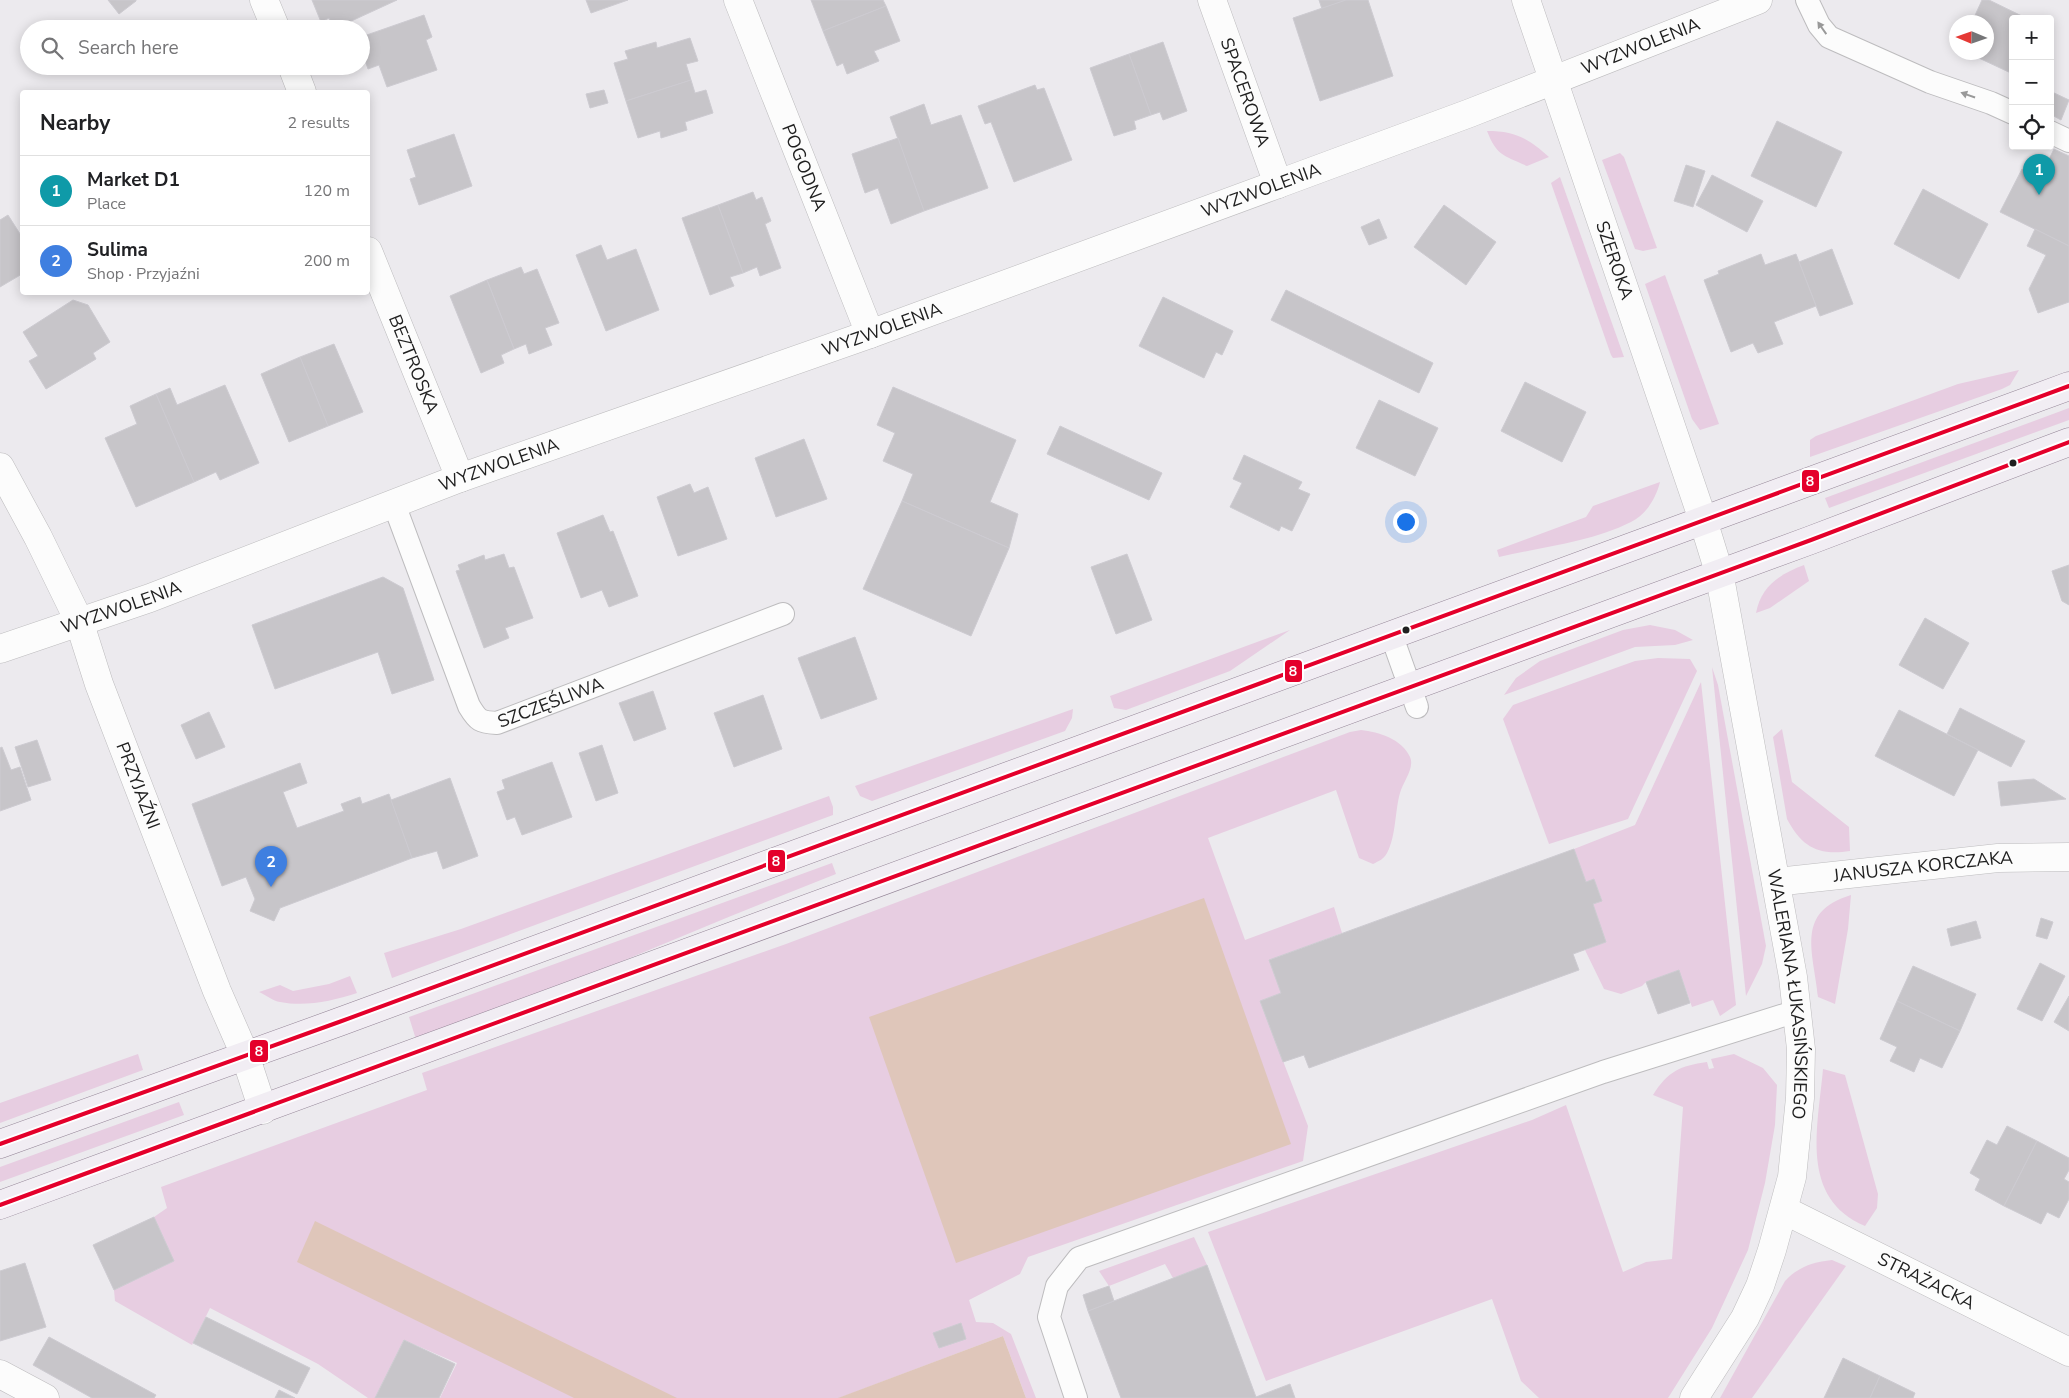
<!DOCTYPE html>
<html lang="en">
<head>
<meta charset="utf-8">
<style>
  :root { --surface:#fff; --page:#f2f2f2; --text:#202124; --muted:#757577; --line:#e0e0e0; --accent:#1a73e8 }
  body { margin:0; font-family:"Nunito Sans",sans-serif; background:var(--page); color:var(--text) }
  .controls { position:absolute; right:15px; top:15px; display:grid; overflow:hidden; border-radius:5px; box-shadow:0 2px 12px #0003 }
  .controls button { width:45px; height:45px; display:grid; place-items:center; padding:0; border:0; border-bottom:1px solid var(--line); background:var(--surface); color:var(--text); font:25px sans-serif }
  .compass { position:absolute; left:1949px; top:15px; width:45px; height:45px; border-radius:50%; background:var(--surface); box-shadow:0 2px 12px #0003; rotate:272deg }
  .you { position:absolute; left:1405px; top:521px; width:18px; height:18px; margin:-12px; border:4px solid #fff; border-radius:50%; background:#1a73e8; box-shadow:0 0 0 8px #1a73e833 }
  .badge { display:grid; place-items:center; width:32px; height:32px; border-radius:50%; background:var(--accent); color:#fff; font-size:16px; font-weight:700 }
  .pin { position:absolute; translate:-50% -41px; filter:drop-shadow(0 1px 2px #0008) }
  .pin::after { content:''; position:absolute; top:26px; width:18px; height:15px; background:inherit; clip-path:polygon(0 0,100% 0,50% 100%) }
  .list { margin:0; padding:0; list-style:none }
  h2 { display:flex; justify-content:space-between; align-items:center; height:65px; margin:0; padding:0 20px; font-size:21px }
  h2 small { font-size:16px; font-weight:400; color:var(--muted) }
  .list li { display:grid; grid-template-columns:32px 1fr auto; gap:15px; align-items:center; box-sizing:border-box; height:70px; padding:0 20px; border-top:1px solid var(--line) }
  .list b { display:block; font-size:19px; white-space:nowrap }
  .list p { margin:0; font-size:16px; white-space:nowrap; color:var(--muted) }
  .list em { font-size:16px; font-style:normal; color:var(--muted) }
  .icon { flex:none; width:28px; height:28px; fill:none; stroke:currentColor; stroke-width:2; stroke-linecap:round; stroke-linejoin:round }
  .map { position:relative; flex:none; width:2069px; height:1398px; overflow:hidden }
  .search { position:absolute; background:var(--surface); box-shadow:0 2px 12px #0003; left:20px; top:20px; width:350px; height:55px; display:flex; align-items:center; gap:12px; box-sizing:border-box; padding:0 18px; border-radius:28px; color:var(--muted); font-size:19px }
  .panel { position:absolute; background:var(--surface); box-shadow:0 2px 12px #0003; left:20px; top:90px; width:350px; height:205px; border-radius:5px }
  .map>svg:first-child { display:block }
  .grass { fill:#e7cde1 }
  .pitch { fill:#dfc6ba }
  .building { fill:#c7c5c9; stroke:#cdcbd1 }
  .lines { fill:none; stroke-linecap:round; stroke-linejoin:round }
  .lane-casing { stroke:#bdbcbe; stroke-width:24 }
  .street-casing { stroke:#bdbcbe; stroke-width:29 }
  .secondary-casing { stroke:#938496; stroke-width:29 }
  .lane { stroke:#fcfcfc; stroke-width:22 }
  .street { stroke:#fcfcfc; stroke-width:28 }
  .secondary { stroke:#f1edf3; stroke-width:28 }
  .bus-1-casing { stroke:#fff; stroke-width:8 }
  .bus-1 { stroke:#e4002b; stroke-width:4 }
  .oneway { fill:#999 }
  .bus-dot { fill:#202020; stroke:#fff; stroke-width:2 }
  .labels { text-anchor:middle; stroke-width:4; stroke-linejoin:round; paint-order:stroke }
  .street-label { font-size:18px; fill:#202020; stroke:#fff }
  .line-badge { stroke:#fff; stroke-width:2 }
  .badge-label { font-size:14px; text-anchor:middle; font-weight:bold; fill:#fff }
</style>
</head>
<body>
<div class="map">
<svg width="2069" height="1398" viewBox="0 0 2069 1398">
  <rect width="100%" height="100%" fill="#eceaee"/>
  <g class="grass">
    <path d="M1487 131C1515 131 1528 138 1549 157L1527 166C1503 155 1497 156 1487 131Z"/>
    <polygon points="1620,153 1624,157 1657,248 1643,251 1635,249 1602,160"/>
    <polygon points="1560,177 1624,357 1613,358 1611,355 1551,183"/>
    <polygon points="1665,275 1719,424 1700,430 1692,419 1645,284"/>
    <polygon points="2019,370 2010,385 2002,389 1810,457 1810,440 1816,436 1958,384"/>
    <polygon points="2069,408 2069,420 1829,508 1825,498"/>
    <path d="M1660 482C1656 498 1646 515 1631 522 1591 542 1542 547 1499 557L1497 550 1586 517 1593 506Z"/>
    <path d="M1804 565 1809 581 1770 608 1756 613C1761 586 1780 574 1804 565Z"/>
    <polygon points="1650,625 1675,630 1693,640 1675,645 1635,647 1504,695 1516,678 1540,661 1623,630"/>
    <polygon points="1290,630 1230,671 1126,710 1114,708 1110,696"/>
    <polygon points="1658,658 1690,659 1697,671 1628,819 1549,844 1503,719 1513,705 1635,661"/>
    <polygon points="1712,667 1718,685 1766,946 1762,964 1746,996"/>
    <polygon points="1701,682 1736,1005 1720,1016 1713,1000 1692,1007 1679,970 1646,982 1642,986 1621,994 1604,989 1585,950 1606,942 1593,904 1602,900 1594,879 1586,882 1574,849 1635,825"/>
    <polygon points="1073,709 1072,718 1065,731 872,801 860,796 855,786"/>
    <path d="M1782 729 1792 782 1849 827 1850 851C1818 856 1802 847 1787 819L1773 737Z"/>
    <path d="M1361 730C1379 732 1402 739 1410 757 1415 768 1403 782 1400 793 1395 810 1396 837 1387 853 1384 859 1379 861 1373 864L1359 858 1336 790 1208 838 1245 940 1334 907 1342 933 1269 960 1281 993 1260 1001 1308 1126 1303 1161 1028 1257 1020 1274 969 1300 976 1322 993 1323 1011 1334 1036 1398H1026L1003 1336 839 1398H440L457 1363 404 1340 375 1398H368L318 1364 210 1308 192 1345 115 1301 114 1290 174 1261 154 1217 167 1208 161 1187 427 1090 422 1073 786 944 1350 732Z"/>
    <polygon points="829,796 833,807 833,815 392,978 384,953 461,929"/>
    <polygon points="832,863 836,874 731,916 418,1046 409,1017"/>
    <path d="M1851 895 1848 929 1835 1004 1818 997C1814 953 1794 912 1851 895Z"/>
    <path d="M350 976 357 993C332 1001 306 1007 280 1002 273 1001 266 995 259 992L280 985 293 991 329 984Z"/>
    <polygon points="138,1054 143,1070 0,1123 0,1103"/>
    <path d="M1734 1054 1763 1068 1777 1085 1775 1125 1765 1183 1748 1250 1712 1328 1668 1398H1539L1521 1381 1492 1299 1266 1381 1208 1232 1532 1120 1566 1105 1623 1272 1646 1262 1672 1259 1683 1107 1653 1095C1668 1071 1680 1066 1707 1062L1709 1069 1714 1068 1711 1059Z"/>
    <path d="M1823 1069 1845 1075 1878 1194 1877 1208 1865 1226C1799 1198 1818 1127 1823 1069Z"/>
    <polygon points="179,1102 184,1115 0,1182 0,1167"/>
    <polygon points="1194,1237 1207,1265 1173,1278 1165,1264 1109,1286 1099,1271"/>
    <path d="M1832 1260 1846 1266 1752 1398H1720L1785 1281C1798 1267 1813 1262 1832 1260Z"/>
  </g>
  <g class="pitch">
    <polygon points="1204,898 1291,1144 956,1263 869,1017"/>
    <polygon points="315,1221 677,1398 574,1398 297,1262"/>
    <polygon points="1003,1336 1026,1398 838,1398"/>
  </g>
  <g class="building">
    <polygon points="108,0 136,0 136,1 119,14"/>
    <polygon points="312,0 397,0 334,29 329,18 321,22"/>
    <polygon points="586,0 628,0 591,13"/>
    <polygon points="811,0 883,0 886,6 823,31"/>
    <polygon points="1319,0 1346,0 1322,9"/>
    <polygon points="1346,0 1368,0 1393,76 1320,101 1293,18"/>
    <polygon points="1982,0 1989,0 2028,19 2013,19 2013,74 1966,52 1986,52 1986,22 1972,22"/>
    <polygon points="886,6 900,41 874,51 879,61 847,74 843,63 837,66 823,31"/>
    <polygon points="424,15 432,37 426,40 437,70 387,87 379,65 368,69 361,49 361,37"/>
    <polygon points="109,21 115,29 99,29"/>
    <polygon points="690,38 698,61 686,64 691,80 626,101 614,63 628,59 625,51 656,42 657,48"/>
    <polygon points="1163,42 1187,111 1163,120 1160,112 1151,115 1129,54"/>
    <polygon points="1129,54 1151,115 1134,121 1136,129 1114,136 1090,68"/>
    <polygon points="691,80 695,93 706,90 713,113 685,122 687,130 661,138 660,131 638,138 626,101"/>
    <polygon points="1035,85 1037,90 1044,88 1072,160 1014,182 991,122 985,124 978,106"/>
    <polygon points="604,90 608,103 590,108 586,94"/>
    <polygon points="2050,91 2069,100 2061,120 2050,114"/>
    <polygon points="924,104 931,125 961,115 988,188 924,211 890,117"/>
    <polygon points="1777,121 1842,152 1816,207 1751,176"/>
    <polygon points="454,134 472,186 419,205 410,179 416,177 407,150"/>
    <polygon points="898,138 924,211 891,224 878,188 865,193 852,154"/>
    <polygon points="2054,149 2069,156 2069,246 2000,212 2022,169 2040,178"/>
    <polygon points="1686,165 1705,171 1693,207 1674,201"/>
    <polygon points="1712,175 1763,201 1747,232 1696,205"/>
    <polygon points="1923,189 1988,224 1959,279 1894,244"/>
    <polygon points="753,192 756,200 762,197 771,221 765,224 781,268 760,276 757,267 743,273 718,205"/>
    <polygon points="718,205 743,273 730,277 734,286 710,295 682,218"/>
    <polygon points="1444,205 1496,242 1466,285 1414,247"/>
    <polygon points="8,215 22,237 22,274 0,287 0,220"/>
    <polygon points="1379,219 1387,238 1369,245 1361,227"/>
    <polygon points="2035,229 2069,246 2069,302 2038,313 2029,289 2046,255 2027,246"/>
    <polygon points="601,245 607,260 636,249 659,310 606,331 576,255"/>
    <polygon points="1832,249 1853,304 1820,316 1799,262"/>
    <polygon points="1761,254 1765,265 1796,254 1816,306 1774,322 1783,344 1758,353 1753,343 1731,352 1704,280 1719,274 1718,271"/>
    <polygon points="521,267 524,274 537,269 559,323 545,328 552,345 529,354 526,344 514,349 487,280"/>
    <polygon points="487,280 514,349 501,355 504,363 481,373 450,296"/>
    <polygon points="1286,290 1433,363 1419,393 1271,320"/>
    <polygon points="1163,297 1233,331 1222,355 1216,352 1204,378 1139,346"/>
    <polygon points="73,300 88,305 110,342 93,353 96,359 46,389 29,361 38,356 23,332"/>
    <polygon points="334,344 363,412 328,426 300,357"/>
    <polygon points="300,357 328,426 289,442 261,374"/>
    <polygon points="1525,382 1586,412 1562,462 1501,431"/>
    <polygon points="225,385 259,463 220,480 216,472 194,482 156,394 170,388 177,405"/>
    <polygon points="893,387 1016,440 990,502 1018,514 1009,548 902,501 913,474 883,461 895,433 877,425"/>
    <polygon points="156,394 194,482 136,507 105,438 137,424 130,406"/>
    <polygon points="1379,400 1438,428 1415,476 1356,448"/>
    <polygon points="1060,426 1162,473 1149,500 1047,454"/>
    <polygon points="804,439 827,499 776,517 755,458"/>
    <polygon points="1244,455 1302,482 1298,489 1310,494 1292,531 1281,526 1279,531 1230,507 1242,483 1233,479"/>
    <polygon points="690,484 694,493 708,487 727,539 678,556 657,497"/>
    <polygon points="902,501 1009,548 971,636 863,589"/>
    <polygon points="603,515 610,532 613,531 638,596 609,607 602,590 581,598 557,533"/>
    <polygon points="504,554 509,568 514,567 533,618 505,628 509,638 484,648 456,571 460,570 458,565 484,555 485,560"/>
    <polygon points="1127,554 1152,620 1116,634 1091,567"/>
    <polygon points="2069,565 2069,605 2062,601 2052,571"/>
    <polygon points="383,577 403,588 434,680 392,694 378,652 275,689 252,625"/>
    <polygon points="1925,618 1969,643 1943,689 1899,665"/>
    <polygon points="855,637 877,699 821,719 798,658"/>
    <polygon points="653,691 666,729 634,741 619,703"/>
    <polygon points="763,695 782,749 734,767 714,713"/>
    <polygon points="1960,708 2025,741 2011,767 1947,734"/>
    <polygon points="1899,710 1978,750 1954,796 1875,756"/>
    <polygon points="209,712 225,747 196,759 181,725"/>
    <polygon points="37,740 51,780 28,787 15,747"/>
    <polygon points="602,745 618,793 596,801 579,753"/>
    <polygon points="2,747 11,770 20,767 31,800 0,811 0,748"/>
    <polygon points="552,762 572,817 522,835 515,817 507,820 497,792 505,789 502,780"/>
    <polygon points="300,763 307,783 283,792 297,828 344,811 341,804 360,797 362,804 389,794 412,858 280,908 274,921 250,911 255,899 246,877 222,886 192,804"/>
    <polygon points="450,778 478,856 443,869 437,851 412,858 391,800"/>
    <polygon points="2034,779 2066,799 2001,806 1998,782"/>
    <polygon points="1574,849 1586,882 1594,879 1602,901 1593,904 1606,942 1573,954 1579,970 1309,1068 1304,1055 1283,1062 1260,1001 1281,993 1269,960"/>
    <polygon points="2041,918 2053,922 2047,939 2036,936"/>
    <polygon points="1976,921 1981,938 1951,946 1947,929"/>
    <polygon points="2040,963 2065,976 2042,1021 2017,1009"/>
    <polygon points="1913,966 1976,994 1960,1031 1897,1001"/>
    <polygon points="1679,970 1690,1003 1658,1014 1646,982"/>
    <polygon points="2069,996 2069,1031 2054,1022"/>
    <polygon points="1897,1001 1960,1031 1942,1068 1920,1058 1914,1072 1890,1061 1897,1047 1880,1039"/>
    <polygon points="2007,1126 2037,1141 2004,1206 1975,1190 1980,1179 1970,1173 1987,1140 1997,1145"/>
    <polygon points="2037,1141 2069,1158 2069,1170 2064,1179 2069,1182 2069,1199 2059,1218 2047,1212 2041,1224 2004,1206"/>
    <polygon points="154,1217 174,1261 114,1290 93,1245"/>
    <polygon points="25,1263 46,1327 0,1341 0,1271"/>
    <polygon points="1207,1265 1256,1397 1290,1384 1295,1398 1121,1398 1088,1311"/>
    <polygon points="1109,1286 1114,1301 1088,1311 1083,1295"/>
    <polygon points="206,1317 310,1368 297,1394 193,1343"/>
    <polygon points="961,1323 966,1339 939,1348 933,1333"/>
    <polygon points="49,1337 156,1395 154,1398 92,1398 33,1365"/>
    <polygon points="404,1340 455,1364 439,1398 375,1398"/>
    <polygon points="1843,1358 1880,1376 1870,1398 1824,1398"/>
    <polygon points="1880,1376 1915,1393 1913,1398 1870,1398"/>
    <polygon points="279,1390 295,1398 275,1398"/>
  </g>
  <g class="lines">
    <g class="lane-casing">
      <g id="lane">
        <polyline points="1807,0 1819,25 1829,37 1930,82 1991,103 2013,113"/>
        <polyline points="2050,132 2069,141"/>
        <path id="s1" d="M394 504 469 706C478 721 480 722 497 723L783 614"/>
        <polyline points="1391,634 1417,707"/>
        <polyline points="1076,1398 1049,1317 1057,1286 1079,1258 1603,1072 1797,1011"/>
      </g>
    </g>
    <g class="street-casing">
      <g id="street">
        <polyline points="264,0 276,29"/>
        <path id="s2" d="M738 0 870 334"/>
        <path id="s3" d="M1212 0 1278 184"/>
        <path id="s4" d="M1526 0 1703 520 1719 572 1793 977 1801 1049 1800 1098 1792 1177 1772 1250 1760 1286 1745 1318 1694 1398"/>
        <polyline points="292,66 302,92"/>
        <path id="s5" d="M368 251 460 478"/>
        <path id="s6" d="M0 467 38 537 79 621 99 684 217 991 245 1055 263 1110"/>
        <path id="s7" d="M0 649 150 598 460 478 870 334 1278 184 1470 113 1758 0"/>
        <path id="s8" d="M1776 882 1998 858 2069 857"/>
        <path id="s9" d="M1784 1210 2069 1352"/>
        <polyline points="0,1374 45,1398"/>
      </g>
    </g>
    <g class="secondary-casing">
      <g id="secondary">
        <polyline points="0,1144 339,1022 2069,386"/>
        <polyline points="0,1205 1811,540 2069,442"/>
      </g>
    </g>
    <use href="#lane" class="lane"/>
    <use href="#street" class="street"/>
    <use href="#secondary" class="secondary"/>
    <g class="bus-1-casing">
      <g id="bus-1">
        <polyline points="0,1144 339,1022 2069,386"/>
        <polyline points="0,1205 1811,540 2069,442"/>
      </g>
    </g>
    <use href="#bus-1" class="bus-1"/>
  </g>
  <defs><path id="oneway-solid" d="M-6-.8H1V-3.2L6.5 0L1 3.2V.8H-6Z" transform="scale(1.25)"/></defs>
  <g class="oneway">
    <use href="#oneway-solid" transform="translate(1822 28) rotate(-125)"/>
    <use href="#oneway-solid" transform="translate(1968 95) rotate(-161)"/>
  </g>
  <g class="bus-dot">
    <circle cx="2013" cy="463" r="4.5"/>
    <circle cx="1406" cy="630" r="4.5"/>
  </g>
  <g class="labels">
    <g class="street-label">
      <text dy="6" stroke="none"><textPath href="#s7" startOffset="1748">WYZWOLENIA</textPath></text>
      <text dy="6" stroke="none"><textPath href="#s3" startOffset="98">SPACEROWA</textPath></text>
      <text dy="6" stroke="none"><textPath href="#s2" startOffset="180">POGODNA</textPath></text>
      <text dy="6" stroke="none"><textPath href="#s7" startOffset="1342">WYZWOLENIA</textPath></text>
      <text dy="6" stroke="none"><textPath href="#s4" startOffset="275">SZEROKA</textPath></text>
      <text dy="6" stroke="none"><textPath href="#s7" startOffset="938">WYZWOLENIA</textPath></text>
      <text dy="6" stroke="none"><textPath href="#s5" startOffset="122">BEZTROSKA</textPath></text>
      <text dy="6" stroke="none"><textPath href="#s7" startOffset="532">WYZWOLENIA</textPath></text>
      <text dy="6" stroke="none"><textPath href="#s7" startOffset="128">WYZWOLENIA</textPath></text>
      <text dy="6" stroke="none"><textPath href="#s1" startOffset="308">SZCZĘŚLIWA</textPath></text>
      <text dy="6" stroke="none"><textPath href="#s6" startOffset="348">PRZYJAŹNI</textPath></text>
      <text dy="6" stroke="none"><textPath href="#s8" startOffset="148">JANUSZA KORCZAKA</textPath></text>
      <text dy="6" stroke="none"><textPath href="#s4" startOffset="1032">WALERIANA ŁUKASIŃSKIEGO</textPath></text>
      <text dy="6" stroke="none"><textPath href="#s9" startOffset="159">STRAŻACKA</textPath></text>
    </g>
  </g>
  <g class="line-badge">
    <rect x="1801" y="469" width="19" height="24" rx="5" fill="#e4002b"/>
    <rect x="1284" y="659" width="19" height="24" rx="5" fill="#e4002b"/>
    <rect x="767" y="849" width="19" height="24" rx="5" fill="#e4002b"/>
    <rect x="249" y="1039" width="20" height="24" rx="5" fill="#e4002b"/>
  </g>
  <g class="badge-label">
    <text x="1810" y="486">8</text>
    <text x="1293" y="676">8</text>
    <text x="776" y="866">8</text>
    <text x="259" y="1056">8</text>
  </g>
</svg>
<div class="controls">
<button>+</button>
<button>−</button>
<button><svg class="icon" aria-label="locate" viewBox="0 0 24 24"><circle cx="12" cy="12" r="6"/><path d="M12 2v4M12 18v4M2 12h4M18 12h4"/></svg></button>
</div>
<svg class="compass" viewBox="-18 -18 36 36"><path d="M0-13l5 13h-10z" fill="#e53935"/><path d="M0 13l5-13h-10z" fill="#757577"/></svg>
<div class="you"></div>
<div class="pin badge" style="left:2039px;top:195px;background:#0f9aa8">1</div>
<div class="pin badge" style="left:271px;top:887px;background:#3f7fe0">2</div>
<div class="search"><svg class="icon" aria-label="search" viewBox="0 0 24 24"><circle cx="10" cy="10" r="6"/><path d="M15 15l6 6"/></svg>Search here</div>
<section class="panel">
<h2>Nearby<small>2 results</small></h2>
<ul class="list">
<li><span class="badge" style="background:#0f9aa8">1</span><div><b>Market D1</b><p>Place</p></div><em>120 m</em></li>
<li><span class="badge" style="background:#3f7fe0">2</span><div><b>Sulima</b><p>Shop · Przyjaźni</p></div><em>200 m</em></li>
</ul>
</section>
</div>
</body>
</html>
